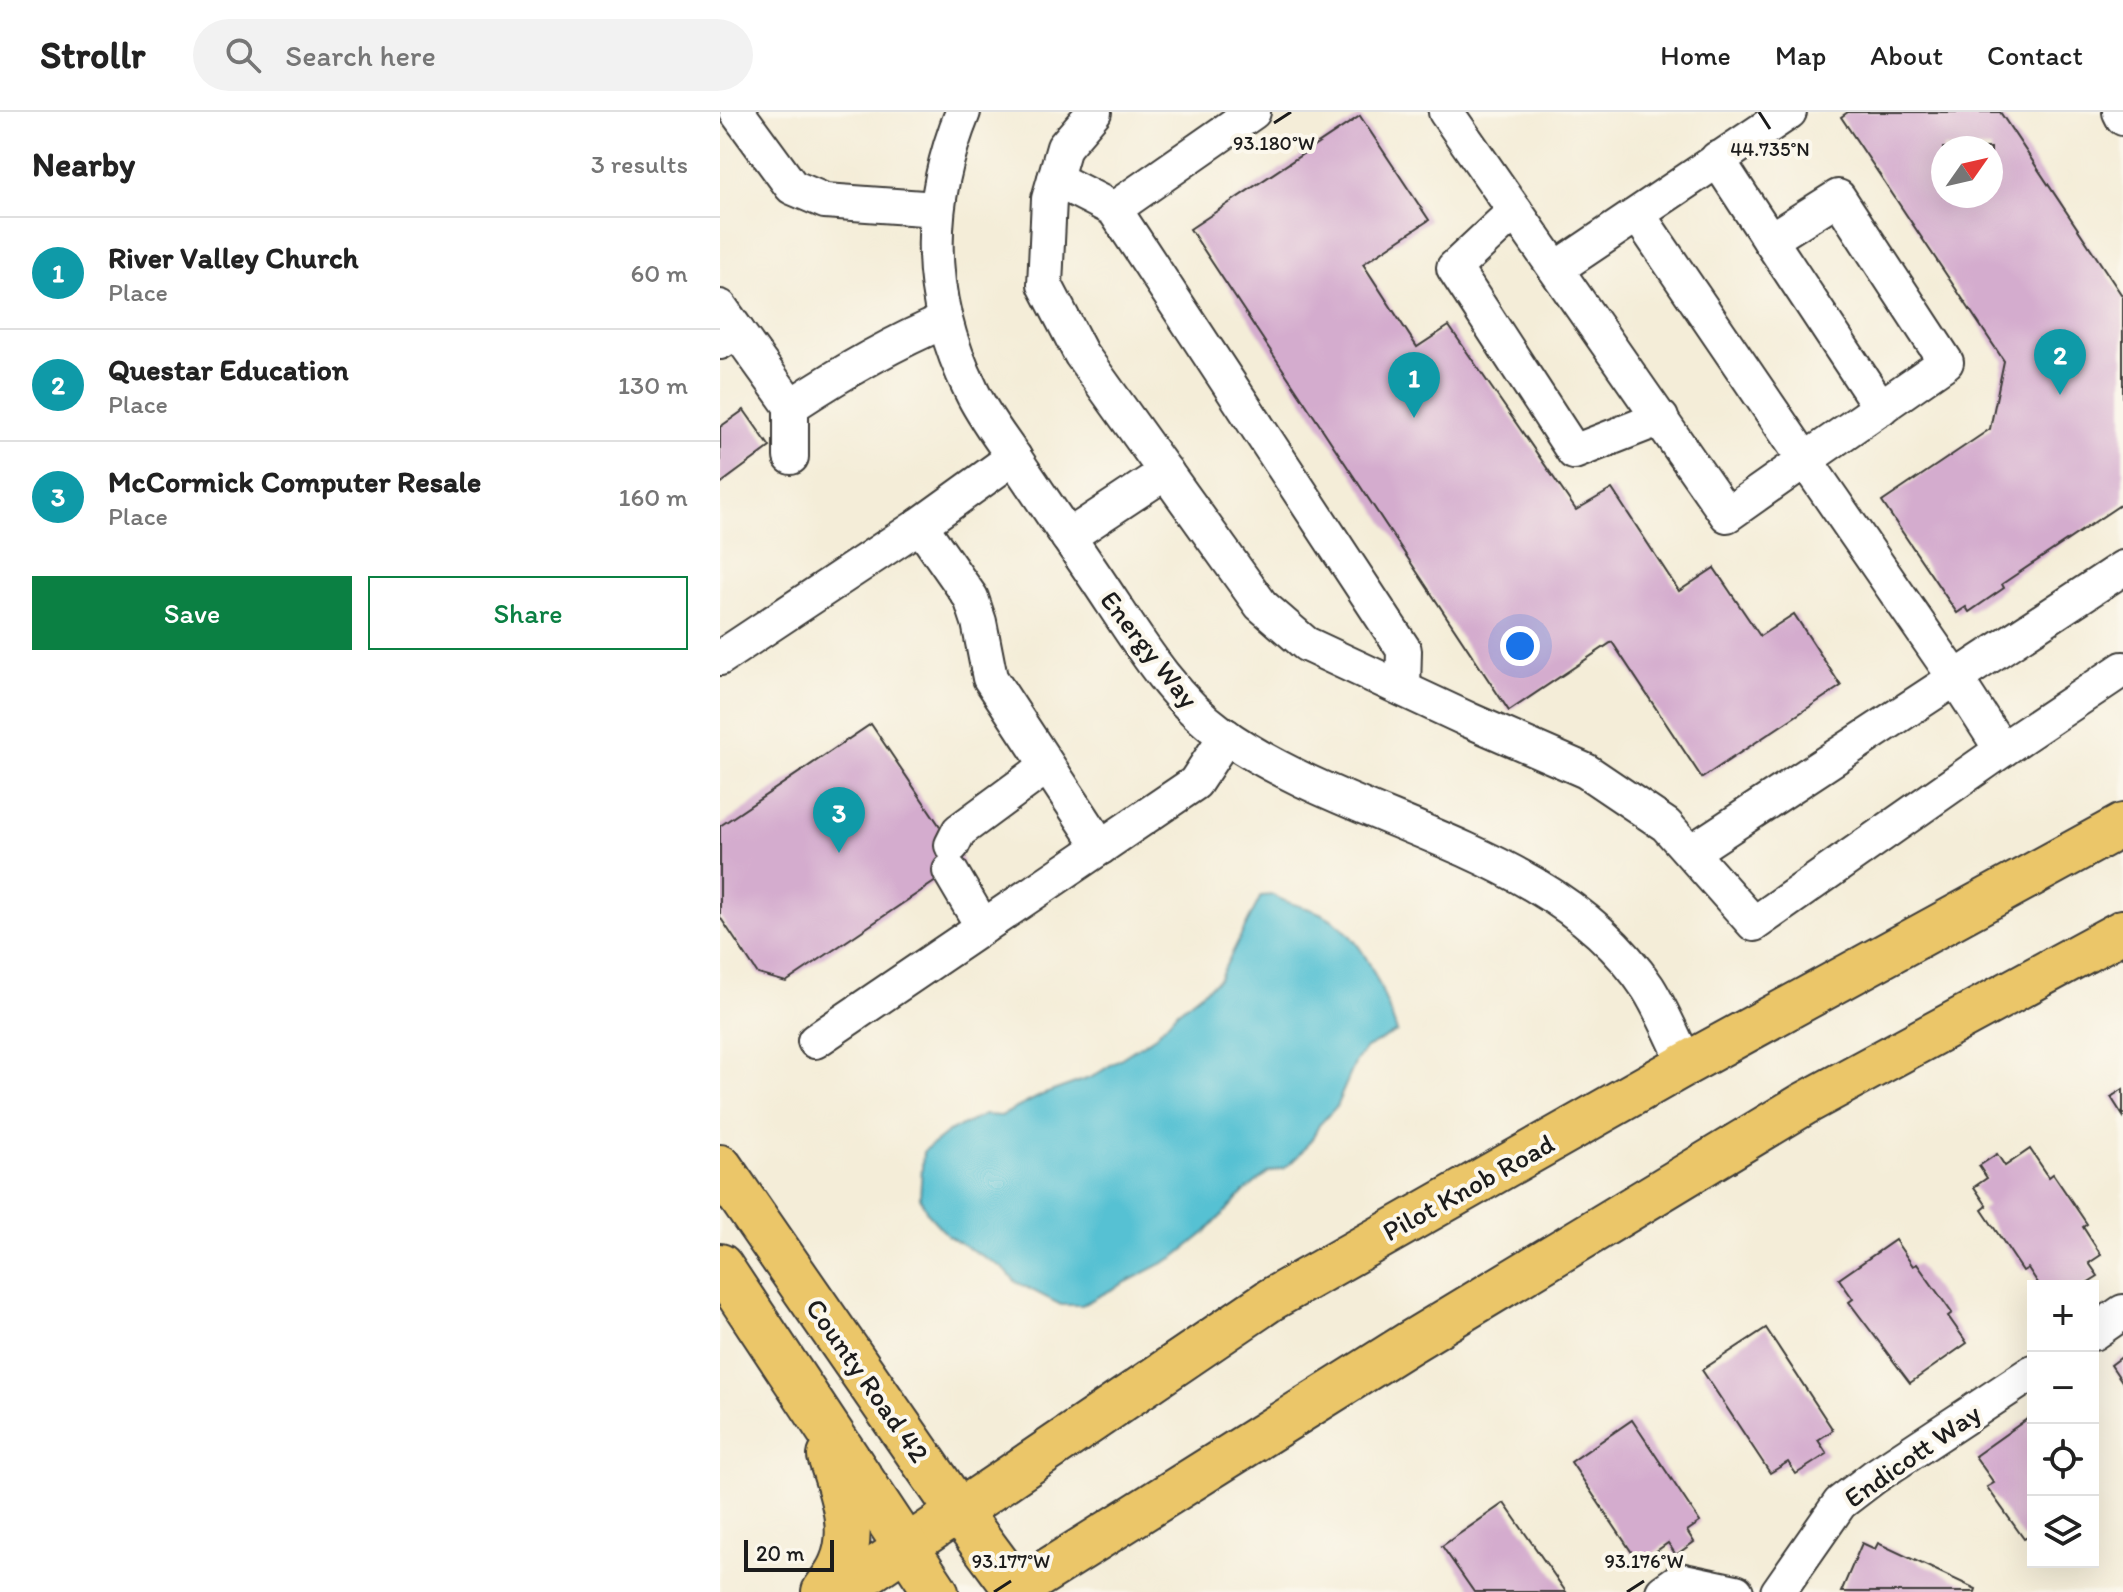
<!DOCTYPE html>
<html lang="en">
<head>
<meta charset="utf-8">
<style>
  :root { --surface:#fff; --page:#f2f2f2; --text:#222; --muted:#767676; --line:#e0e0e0; --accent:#0b8043 }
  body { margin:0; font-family:Itim,sans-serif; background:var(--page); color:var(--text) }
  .controls { position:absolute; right:24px; bottom:24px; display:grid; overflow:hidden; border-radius:0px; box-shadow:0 8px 32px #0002 }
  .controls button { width:72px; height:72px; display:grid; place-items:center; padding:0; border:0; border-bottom:2px solid var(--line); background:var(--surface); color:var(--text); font:40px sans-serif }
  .compass { position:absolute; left:1211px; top:24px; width:72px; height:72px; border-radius:50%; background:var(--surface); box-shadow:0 8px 32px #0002; rotate:56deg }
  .scale { position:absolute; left:24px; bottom:20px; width:90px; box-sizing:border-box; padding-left:8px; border:4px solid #1c1c1c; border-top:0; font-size:22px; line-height:28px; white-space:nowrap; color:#1c1c1c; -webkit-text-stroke:6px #fbf7ec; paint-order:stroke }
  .you { position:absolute; left:800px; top:534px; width:28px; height:28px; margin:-20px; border:6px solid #fff; border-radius:50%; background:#1a73e8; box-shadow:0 0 0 12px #1a73e833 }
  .badge { display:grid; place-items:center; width:52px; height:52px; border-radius:50%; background:var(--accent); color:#fff; font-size:26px; font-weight:700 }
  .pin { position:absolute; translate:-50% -66px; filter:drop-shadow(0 2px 4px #0008) }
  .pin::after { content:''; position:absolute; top:42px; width:28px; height:24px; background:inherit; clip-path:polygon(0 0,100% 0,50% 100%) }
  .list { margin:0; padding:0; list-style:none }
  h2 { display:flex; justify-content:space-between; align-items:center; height:104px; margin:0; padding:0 32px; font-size:34px }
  h2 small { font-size:26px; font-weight:400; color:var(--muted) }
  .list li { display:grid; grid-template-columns:52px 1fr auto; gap:24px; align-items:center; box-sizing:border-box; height:112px; padding:0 32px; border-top:2px solid var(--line) }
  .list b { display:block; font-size:30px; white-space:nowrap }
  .list p { margin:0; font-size:26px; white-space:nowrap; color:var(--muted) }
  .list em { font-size:26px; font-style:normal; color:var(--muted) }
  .actions { display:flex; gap:16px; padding:24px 32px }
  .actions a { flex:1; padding:18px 0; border:2px solid var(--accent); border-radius:0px; text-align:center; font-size:28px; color:var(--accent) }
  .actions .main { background:var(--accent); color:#fff }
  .icon { flex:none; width:44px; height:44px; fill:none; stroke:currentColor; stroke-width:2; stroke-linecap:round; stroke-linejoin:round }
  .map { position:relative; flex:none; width:1403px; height:1480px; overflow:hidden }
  header { display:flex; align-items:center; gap:48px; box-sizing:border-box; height:112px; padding:0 40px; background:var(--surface); border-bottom:2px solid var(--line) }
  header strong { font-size:38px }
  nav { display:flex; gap:44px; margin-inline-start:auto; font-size:28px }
  .search { width:560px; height:72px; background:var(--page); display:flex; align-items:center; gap:20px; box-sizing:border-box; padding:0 28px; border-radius:44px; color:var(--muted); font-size:30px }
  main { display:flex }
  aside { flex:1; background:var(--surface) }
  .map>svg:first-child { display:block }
  .water { fill:#57c1d3; stroke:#3a6e78; stroke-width:2 }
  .building { fill:#d4acce; fill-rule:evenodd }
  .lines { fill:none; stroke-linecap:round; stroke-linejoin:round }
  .minor-casing { stroke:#3c3b38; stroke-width:38 }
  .major-casing { stroke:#3c3b38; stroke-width:46 }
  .highway-casing { stroke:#3c3b38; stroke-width:48 }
  .minor { stroke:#fff; stroke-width:34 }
  .major { stroke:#ebc669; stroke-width:42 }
  .highway { stroke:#ebc669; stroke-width:44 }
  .ticks { fill:none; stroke:#1c1c1c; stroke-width:3 }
  .labels { text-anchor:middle; stroke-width:8; stroke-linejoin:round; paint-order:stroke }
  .street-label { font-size:28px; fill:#1c1c1c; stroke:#fbf7ec }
  .ticks-label { font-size:20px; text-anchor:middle; fill:#1c1c1c; stroke:#fbf7ec; stroke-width:8; stroke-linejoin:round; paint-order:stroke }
</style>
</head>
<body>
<header>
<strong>Strollr</strong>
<div class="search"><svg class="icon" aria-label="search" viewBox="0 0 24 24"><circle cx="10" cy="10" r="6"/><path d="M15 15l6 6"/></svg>Search here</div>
<nav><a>Home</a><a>Map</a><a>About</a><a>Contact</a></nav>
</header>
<main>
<aside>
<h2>Nearby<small>3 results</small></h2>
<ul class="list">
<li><span class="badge" style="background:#0f9aa8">1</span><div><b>River Valley Church</b><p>Place</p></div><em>60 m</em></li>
<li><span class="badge" style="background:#0f9aa8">2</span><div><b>Questar Education</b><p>Place</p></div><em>130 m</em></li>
<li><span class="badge" style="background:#0f9aa8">3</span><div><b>McCormick Computer Resale</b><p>Place</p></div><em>160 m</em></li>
</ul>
<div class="actions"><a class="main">Save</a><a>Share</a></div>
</aside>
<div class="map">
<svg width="1403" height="1480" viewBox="0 0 1403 1480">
  <rect width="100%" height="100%" fill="#fbf7ec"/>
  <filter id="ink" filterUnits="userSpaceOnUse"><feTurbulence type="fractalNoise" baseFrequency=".0125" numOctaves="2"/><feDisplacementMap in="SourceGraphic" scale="16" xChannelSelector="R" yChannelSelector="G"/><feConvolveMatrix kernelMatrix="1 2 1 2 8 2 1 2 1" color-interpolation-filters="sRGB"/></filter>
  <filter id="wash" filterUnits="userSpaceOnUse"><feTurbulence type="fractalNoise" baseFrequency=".006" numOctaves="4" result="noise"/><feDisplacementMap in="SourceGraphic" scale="32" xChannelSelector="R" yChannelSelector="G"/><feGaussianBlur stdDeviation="1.8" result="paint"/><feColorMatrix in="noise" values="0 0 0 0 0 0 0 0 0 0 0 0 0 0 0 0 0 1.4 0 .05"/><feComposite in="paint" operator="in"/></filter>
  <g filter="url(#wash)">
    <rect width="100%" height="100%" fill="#f4edd8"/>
    <path class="water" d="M553 783C570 794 589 794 606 804 646 826 663 880 677 920L646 936 636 949 616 995 599 1013 592 1027 578 1044 565 1056 549 1060 524 1080 486 1120 455 1145 362 1193H341L296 1170 283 1156 228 1124 207 1101 200 1085 203 1040 228 1020 264 1003 281 1004 322 983 372 965 434 925 457 900 499 867 541 784Z"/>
    <g id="blocks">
      <g class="building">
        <path d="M1128 0H1280L1403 185V391L1282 472 1284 476 1249 500 1246 495 1237 501 1162 390 1270 317 1284 249 1121 5ZM1223 36H1271V84H1223Z"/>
        <polygon points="640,4 709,108 643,152 697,235 729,214 856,398 892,377 959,479 994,456 1040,524 1074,502 1121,574 982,666 892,530 789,599 470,117"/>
        <polygon points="24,298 50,335 0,372 0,315"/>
        <polygon points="151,612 244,750 66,870 38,862 0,805 0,714"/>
        <polygon points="1403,977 1403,1004 1391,985"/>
        <polygon points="1310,1037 1329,1065 1333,1062 1367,1112 1363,1115 1381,1143 1369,1151 1378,1164 1362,1174 1320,1174 1308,1156 1303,1159 1262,1098 1267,1094 1254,1075 1267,1066 1259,1054 1277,1042 1285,1054"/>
        <polygon points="1175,1128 1193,1154 1197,1152 1232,1201 1228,1204 1247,1231 1190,1271 1129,1190 1133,1187 1119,1167"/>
        <polygon points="1046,1216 1113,1318 1098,1328 1107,1342 1076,1362 1068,1350 1050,1361 982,1258"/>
        <polygon points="1403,1244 1403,1271 1391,1253"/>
        <polygon points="1310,1305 1313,1309 1313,1428 1310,1424 1304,1427 1267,1375 1274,1371 1255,1344"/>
        <polygon points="912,1308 980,1410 967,1419 974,1430 956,1443 948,1431 919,1451 851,1350"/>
        <polygon points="784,1391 846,1480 754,1480 722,1434"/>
        <polygon points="1142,1431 1155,1437 1158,1431 1256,1477 1255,1480 1121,1480"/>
      </g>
    </g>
  </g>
  <g filter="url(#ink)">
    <use href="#blocks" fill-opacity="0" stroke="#3c3b38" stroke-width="2"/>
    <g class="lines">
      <g class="minor-casing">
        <g id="minor">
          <polyline points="17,0 72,75 105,89 217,97"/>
          <path d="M243 0C205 93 206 187 251 278 263 304 281 326 297 350 323 388 348 425 374 463 411 517 447 582 501 621 634 715 833 733 928 876 943 900 954 927 966 952"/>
          <polyline points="374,0 344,35 329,87 325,173 361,242 541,493 586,532 749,608 866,659 946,713 1034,812 1282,638 1403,557"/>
          <polyline points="726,0 1007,403 1085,348 1236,567 1282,638"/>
          <polyline points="1400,0 1403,6"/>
          <polyline points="335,67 394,97 684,538 683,577"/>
          <polyline points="394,97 533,0"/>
          <polyline points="795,99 734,156 854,340 941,306"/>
          <polyline points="918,103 1085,348 1226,250 1118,85 1050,128 997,47"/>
          <polyline points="1050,128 1161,296"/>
          <polyline points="836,157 1069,0"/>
          <polyline points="0,195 17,219"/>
          <polyline points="0,230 17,219 71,294"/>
          <path d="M71 345V294C121 261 170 232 225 209"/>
          <polyline points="200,413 251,486 259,510 270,566 381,735"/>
          <polyline points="348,425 446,360"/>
          <polyline points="0,546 200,413 294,345"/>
          <polyline points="232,733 239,719 327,654"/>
          <polyline points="971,740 1403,456"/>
          <polyline points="230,759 263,815"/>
          <polyline points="95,929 475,671 506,624"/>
          <polyline points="1373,1221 1403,1200"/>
          <polyline points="943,1480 960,1468 1016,1480"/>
          <polyline points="1058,1480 1120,1391 1154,1365 1313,1260"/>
        </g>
      </g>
      <g class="major-casing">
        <g id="major">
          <polyline points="120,1480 550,1188 966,952 1403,713"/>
          <polyline points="293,1480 689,1231 1084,992 1403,819"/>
        </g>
      </g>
      <g class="highway-casing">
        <g id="highway">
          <polyline points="0,1055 238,1399 298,1480"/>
          <polyline points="0,1154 216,1480"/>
          <path d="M104 1480C110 1471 117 1463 121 1453 137 1418 121 1378 110 1344"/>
        </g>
      </g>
      <use href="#minor" class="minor"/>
      <use href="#major" class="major"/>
      <use href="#highway" class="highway"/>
    </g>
  </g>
  <path class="ticks" d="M1039 0 1050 17M554 11 571 0M274 1480 291 1469M907 1480 924 1469"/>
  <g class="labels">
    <g class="street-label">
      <text transform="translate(430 537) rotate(52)" y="10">Energy Way</text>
      <text transform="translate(748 1075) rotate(-29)" y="10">Pilot Knob Road</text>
      <text transform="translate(148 1268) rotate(55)" y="10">County Road 42</text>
      <text transform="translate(1192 1343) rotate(-35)" y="10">Endicott Way</text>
    </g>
  </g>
  <g class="ticks-label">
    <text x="554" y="38">93.180°W</text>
    <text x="1050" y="44">44.735°N</text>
    <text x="291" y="1456">93.177°W</text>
    <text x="924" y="1456">93.176°W</text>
  </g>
</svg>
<div class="controls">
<button>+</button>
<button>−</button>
<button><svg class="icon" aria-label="locate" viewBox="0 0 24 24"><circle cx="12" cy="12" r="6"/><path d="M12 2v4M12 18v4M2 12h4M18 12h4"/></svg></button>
<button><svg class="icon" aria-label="layers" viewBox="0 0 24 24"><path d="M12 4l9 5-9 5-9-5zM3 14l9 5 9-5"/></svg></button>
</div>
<svg class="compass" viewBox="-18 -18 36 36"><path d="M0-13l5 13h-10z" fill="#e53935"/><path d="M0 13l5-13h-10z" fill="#767676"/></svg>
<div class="scale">20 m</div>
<div class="you"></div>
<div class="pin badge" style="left:694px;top:306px;background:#0f9aa8">1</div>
<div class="pin badge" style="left:1340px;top:283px;background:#0f9aa8">2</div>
<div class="pin badge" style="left:119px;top:741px;background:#0f9aa8">3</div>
</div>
</main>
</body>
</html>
